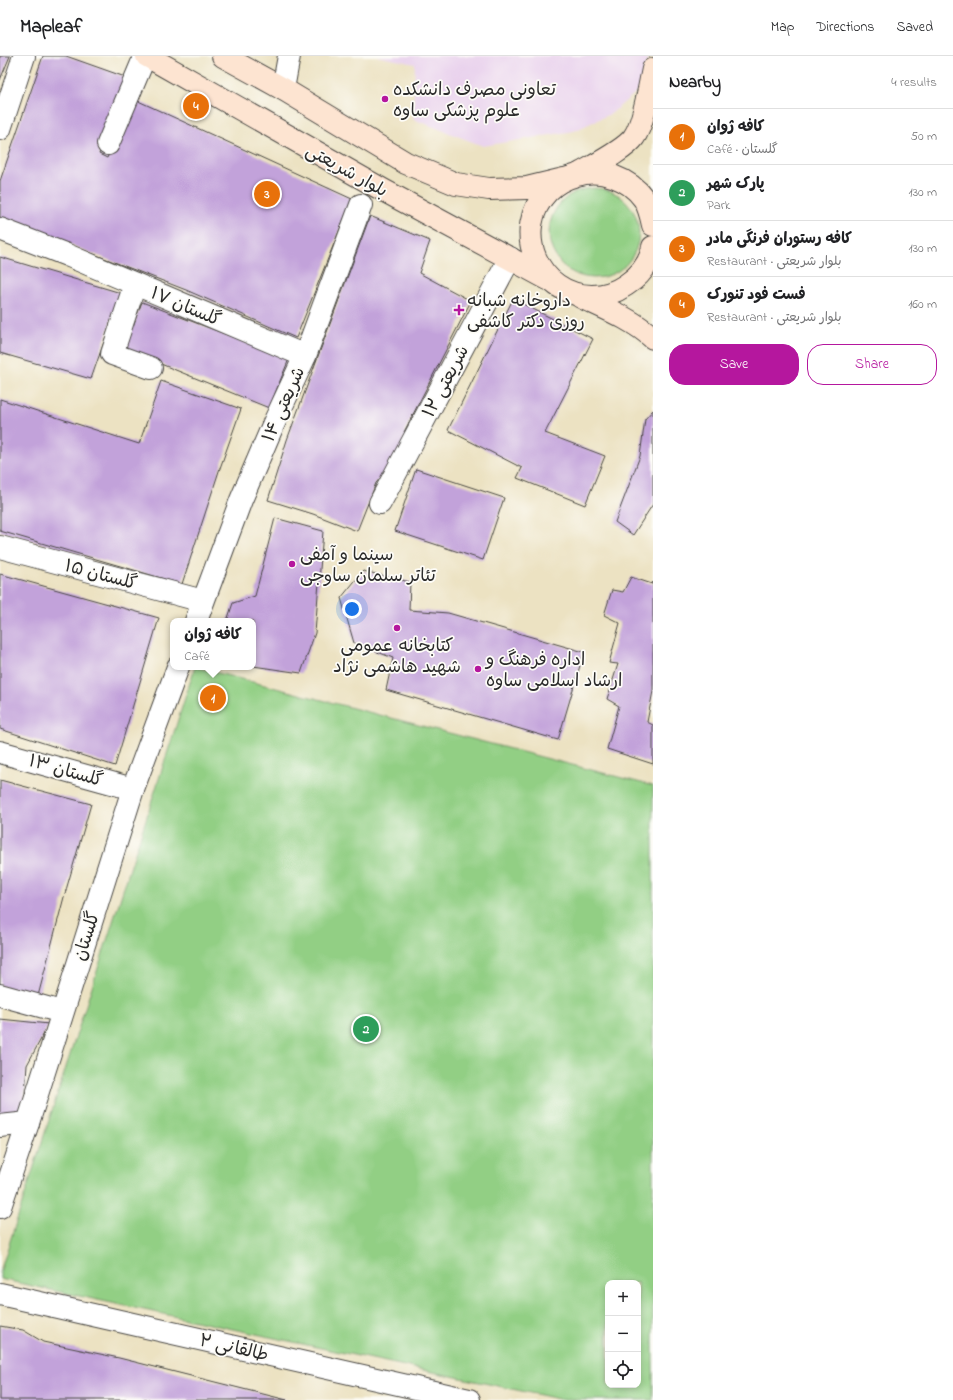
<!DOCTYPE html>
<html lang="en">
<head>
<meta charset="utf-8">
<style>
  :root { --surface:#fff; --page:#f6f6f6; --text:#202124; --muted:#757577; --line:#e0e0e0; --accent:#b5179e }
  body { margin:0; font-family:"Indie Flower","Playpen Sans Arabic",sans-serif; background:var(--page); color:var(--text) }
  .controls { position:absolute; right:12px; bottom:12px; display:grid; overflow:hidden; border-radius:8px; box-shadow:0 2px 6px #0003 }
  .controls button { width:36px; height:36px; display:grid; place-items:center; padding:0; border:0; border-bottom:1px solid var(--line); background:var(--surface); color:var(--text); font:20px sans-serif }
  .you { position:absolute; left:352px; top:553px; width:14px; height:14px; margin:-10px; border:3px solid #fff; border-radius:50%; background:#1a73e8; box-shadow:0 0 0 6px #1a73e833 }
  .badge { display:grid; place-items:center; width:26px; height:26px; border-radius:50%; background:var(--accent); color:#fff; font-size:13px; font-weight:700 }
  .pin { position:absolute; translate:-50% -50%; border:2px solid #fff; box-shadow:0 1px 4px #0006 }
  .popup { position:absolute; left:170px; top:562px; width:86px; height:52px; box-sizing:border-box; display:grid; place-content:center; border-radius:8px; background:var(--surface); filter:drop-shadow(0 1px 3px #0005); font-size:13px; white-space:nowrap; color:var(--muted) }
  .popup b { font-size:15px; color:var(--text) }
  .popup::after { content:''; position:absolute; left:50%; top:100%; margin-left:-8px; border:8px solid transparent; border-top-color:var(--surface) }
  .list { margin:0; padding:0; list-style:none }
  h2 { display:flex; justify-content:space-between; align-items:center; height:52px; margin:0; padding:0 16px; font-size:17px }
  h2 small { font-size:13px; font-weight:400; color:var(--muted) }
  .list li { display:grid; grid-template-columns:26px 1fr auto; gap:12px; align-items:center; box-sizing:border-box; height:56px; padding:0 16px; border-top:1px solid var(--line) }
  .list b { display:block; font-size:15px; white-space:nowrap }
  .list p { margin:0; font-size:13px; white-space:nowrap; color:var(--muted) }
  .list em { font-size:13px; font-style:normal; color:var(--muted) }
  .actions { display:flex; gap:8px; padding:12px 16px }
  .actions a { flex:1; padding:9px 0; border:1px solid var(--accent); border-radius:16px; text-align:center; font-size:14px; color:var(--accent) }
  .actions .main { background:var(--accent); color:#fff }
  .icon { flex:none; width:22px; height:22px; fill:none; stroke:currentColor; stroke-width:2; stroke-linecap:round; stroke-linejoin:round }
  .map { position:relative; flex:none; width:653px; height:1344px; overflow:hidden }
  header { display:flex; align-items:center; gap:24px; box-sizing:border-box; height:56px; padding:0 20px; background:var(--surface); border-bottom:1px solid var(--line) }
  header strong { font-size:19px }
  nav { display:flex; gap:22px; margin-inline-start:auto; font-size:14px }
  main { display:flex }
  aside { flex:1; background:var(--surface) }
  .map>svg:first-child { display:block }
  .built { fill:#e9d2ed }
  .green { fill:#92cf84; stroke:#5e7d58; fill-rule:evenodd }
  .building { fill:#c2a2da }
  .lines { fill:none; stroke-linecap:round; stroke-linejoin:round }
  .street-casing { stroke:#484642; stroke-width:24 }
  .secondary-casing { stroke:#484642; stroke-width:24 }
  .street { stroke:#fff; stroke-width:22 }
  .secondary { stroke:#fde4d1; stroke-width:22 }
  .poi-dot { fill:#b5179e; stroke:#fdfcf7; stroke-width:1.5 }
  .labels { text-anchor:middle; stroke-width:3.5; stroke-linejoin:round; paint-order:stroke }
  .poi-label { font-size:18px; fill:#2b2b2b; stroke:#fdfcf7; text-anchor:start }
  .street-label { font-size:18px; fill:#2b2b2b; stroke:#fdfcf7 }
</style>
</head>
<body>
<header>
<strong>Mapleaf</strong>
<nav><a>Map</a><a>Directions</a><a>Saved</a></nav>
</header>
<main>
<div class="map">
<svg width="653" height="1344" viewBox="0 0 653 1344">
  <rect width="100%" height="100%" fill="#fdfcf7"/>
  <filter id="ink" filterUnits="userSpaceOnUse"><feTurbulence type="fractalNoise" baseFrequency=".025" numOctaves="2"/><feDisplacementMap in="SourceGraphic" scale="8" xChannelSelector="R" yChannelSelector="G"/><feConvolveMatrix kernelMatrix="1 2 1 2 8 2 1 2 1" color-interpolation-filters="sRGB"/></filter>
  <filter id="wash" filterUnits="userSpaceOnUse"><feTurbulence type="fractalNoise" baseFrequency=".012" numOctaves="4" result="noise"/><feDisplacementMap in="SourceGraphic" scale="16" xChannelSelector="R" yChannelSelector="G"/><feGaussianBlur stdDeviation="0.9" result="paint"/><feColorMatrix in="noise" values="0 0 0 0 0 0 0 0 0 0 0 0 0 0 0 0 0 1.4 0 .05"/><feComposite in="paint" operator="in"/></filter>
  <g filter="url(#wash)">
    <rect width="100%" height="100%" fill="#ece2c2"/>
    <polygon class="built" points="376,0 648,0 642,31 612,57 574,75 483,90 413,63 415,8"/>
    <g class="green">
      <circle cx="594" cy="177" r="45"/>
      <path d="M195 611 653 730V1344H563L0 1223V1216ZM608 1227H638V1329H608Z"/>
    </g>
    <g id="blocks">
      <g class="building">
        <polygon points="0,0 10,0 0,24"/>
        <polygon points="43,0 66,0 128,22 99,98 107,102 136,44 352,143 296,282 186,234 45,179 0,163 0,125"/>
        <polygon points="370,160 430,185 419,217 471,245 404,376 415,382 376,427 357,475 313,458 268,444 287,384"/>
        <polygon points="0,201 121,237 91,323 0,297"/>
        <polygon points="513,243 593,283 545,377 605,400 585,449 517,422 522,412 448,374"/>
        <polygon points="142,246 289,303 269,352 124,293"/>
        <polygon points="161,325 241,353 219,415 182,528 0,475 0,343 139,388"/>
        <polygon points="653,354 653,448 633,479 615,466 640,400 645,363"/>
        <polygon points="416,413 504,442 483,504 395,475"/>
        <polygon points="275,462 323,475 315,577 301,617 253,610 253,565 227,565 233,547 255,540"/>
        <polygon points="363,515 410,526 409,554 448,557 584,596 558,684 386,634 393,602 354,587 341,542"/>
        <polygon points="0,518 159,562 115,710 0,673"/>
        <polygon points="631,521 652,528 653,526 653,635 647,666 653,669 653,708 607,693 619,650 607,643 618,608 609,607 620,567 604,559 612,534 623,536"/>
        <polygon points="0,724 91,748 64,841 38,940 0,930"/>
        <polygon points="0,963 49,968 27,1009 23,1067 0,1065"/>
        <polygon points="0,1270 23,1274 43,1286 119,1302 287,1344 0,1344"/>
      </g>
    </g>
  </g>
  <g filter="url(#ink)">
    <use href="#blocks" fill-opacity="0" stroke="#484642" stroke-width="1"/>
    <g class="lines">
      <g class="street-casing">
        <g id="street">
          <polyline points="283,33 289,0"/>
          <polyline points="0,73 24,0"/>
          <polyline points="108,88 145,0"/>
          <polyline points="0,173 67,199 305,300"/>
          <polyline points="135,228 112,298 151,312"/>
          <polyline points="380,447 510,202"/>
          <polyline points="0,491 203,545"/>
          <polyline points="196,565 241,444 273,369 305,300 361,149"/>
          <polyline points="0,696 133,733"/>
          <polyline points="0,939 62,956"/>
          <polyline points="0,1070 28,1067"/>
          <polyline points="0,1151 28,1067 133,733 178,611"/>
          <polyline points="0,1238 469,1344"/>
        </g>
      </g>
      <g class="secondary-casing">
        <g id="secondary">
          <polyline points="147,0 383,134 548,223"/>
          <polyline points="223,0 283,33 406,107 456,128 489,133 527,132 564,123"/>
          <path d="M581 117C595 109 626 93 634 81 644 67 649 31 653 13"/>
          <path d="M653 169C651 160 649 151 644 143 630 123 600 111 577 119 566 122 556 127 548 135 510 174 538 240 592 240 604 240 616 236 626 229 640 220 650 207 653 191"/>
          <path d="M581 241C606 253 632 263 653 282"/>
        </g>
      </g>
      <use href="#street" class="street"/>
      <use href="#secondary" class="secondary"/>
    </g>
  </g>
  <g class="poi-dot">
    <circle cx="385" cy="43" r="4"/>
    <path d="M457 248h4v4h4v4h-4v4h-4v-4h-4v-4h4z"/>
    <circle cx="292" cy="508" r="4"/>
    <circle cx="397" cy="572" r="4"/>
    <circle cx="478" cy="613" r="4"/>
  </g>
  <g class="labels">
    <g class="poi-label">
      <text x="393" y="39">تعاونی مصرف دانشکده<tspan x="393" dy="21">علوم پزشکی ساوه</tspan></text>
      <text x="467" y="250">داروخانه شبانه<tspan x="467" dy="21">روزی دکتر کاشفی</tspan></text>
      <text x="300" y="504">سینما و آمفی<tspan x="300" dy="21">تئاتر سلمان ساوجی</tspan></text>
      <text x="397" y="595" text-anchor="middle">کتابخانه عمومی<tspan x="397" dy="21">شهید هاشمی نژاد</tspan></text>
      <text x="486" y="609">اداره فرهنگ و<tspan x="486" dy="21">ارشاد اسلامی ساوه</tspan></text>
    </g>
    <g class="street-label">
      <text transform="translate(347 114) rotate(29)" y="6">بلوار شریعتی</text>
      <text transform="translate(186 250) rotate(23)" y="6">گلستان ۱۷</text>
      <text transform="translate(445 325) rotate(-62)" y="6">شریعتی ۱۲</text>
      <text transform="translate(283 348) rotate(-66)" y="6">شریعتی ۱۴</text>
      <text transform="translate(101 518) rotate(15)" y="6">گلستان ۱۵</text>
      <text transform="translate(66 714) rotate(16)" y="6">گلستان ۱۳</text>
      <text transform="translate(86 880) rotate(-72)" y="6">گلستان</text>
      <text transform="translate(234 1291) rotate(13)" y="6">طالقانی ۲</text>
    </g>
  </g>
</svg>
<div class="controls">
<button>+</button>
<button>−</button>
<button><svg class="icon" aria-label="locate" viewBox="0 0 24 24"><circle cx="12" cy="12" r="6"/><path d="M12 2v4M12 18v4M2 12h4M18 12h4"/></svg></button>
</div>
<div class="you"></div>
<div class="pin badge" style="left:213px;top:642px;background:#e8710a">1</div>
<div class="popup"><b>کافه ژوان</b>Café</div>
<div class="pin badge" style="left:366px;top:973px;background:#2e9e5b">2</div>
<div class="pin badge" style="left:267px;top:138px;background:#e8710a">3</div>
<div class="pin badge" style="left:196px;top:50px;background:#e8710a">4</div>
</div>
<aside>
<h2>Nearby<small>4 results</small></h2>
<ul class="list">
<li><span class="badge" style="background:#e8710a">1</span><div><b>کافه ژوان</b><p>Café · گلستان</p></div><em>50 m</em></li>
<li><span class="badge" style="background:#2e9e5b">2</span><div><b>پارک شهر</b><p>Park</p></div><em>130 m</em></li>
<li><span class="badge" style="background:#e8710a">3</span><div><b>کافه رستوران فرنگی مادر</b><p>Restaurant · بلوار شریعتی</p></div><em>130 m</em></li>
<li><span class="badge" style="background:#e8710a">4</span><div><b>فست فود تنورک</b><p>Restaurant · بلوار شریعتی</p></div><em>160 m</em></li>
</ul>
<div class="actions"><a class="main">Save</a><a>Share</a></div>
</aside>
</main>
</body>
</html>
